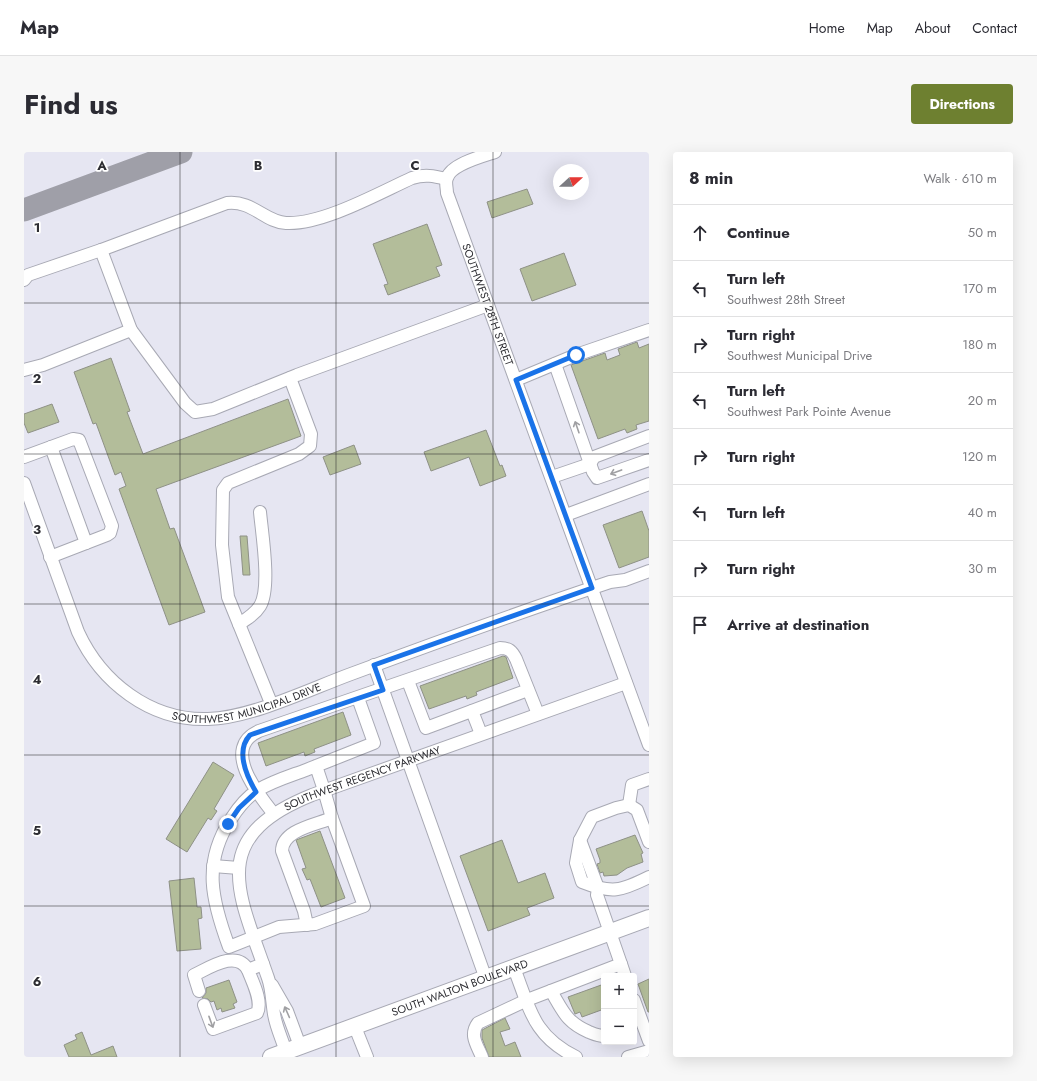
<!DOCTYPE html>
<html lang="en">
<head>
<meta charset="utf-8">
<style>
  :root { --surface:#fff; --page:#f7f7f7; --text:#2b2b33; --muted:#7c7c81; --line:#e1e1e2; --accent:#6e8030 }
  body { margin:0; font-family:Jost,sans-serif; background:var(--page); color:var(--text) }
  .controls { position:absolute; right:12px; bottom:12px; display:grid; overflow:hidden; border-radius:4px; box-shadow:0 4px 16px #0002 }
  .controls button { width:36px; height:36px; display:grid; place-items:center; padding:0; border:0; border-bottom:1px solid var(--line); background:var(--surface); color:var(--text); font:20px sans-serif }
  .compass { position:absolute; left:529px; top:12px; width:36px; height:36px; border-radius:50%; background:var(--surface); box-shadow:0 4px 16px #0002; rotate:69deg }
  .stop { position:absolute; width:12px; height:12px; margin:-9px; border:3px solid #1a73e8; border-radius:50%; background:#fff }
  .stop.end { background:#1a73e8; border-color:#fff; box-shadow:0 1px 4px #0008 }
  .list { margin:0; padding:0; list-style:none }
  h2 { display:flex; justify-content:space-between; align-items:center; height:52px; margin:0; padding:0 16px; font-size:17px }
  h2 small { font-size:13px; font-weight:400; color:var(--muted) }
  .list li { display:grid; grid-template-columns:26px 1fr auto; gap:12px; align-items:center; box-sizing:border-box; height:56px; padding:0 16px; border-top:1px solid var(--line) }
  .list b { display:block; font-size:15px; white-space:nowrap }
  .list p { margin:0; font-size:13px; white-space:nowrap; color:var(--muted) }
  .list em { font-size:13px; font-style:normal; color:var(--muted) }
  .icon { flex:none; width:22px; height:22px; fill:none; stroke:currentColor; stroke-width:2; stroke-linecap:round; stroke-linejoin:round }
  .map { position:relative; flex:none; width:625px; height:905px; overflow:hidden; border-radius:4px }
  header { display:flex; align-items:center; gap:24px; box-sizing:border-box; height:56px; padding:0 20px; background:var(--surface); border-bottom:1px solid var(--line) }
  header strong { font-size:19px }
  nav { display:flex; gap:22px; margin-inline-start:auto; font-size:14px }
  .intro { display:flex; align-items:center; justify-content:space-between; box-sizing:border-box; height:96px; padding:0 24px }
  h1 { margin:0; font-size:28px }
  .button { padding:10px 18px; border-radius:4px; background:var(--accent); color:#fff; font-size:14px; font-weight:700 }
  main { display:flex; gap:24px; padding:0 24px }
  aside { flex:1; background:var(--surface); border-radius:4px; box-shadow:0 4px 16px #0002 }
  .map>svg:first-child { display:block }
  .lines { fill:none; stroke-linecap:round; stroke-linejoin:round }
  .taxiway { stroke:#9f9fa8; stroke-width:23 }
  .building { fill:#b3bd9a; stroke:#8e9186 }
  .minor-casing { stroke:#a8a9b4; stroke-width:14 }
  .major-casing { stroke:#a8a9b4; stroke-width:18 }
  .minor { stroke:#fff; stroke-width:12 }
  .major { stroke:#fff; stroke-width:16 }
  .oneway { stroke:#a0a0a3 }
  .route { stroke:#1a73e8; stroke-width:5 }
  .grid { fill:none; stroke:#2d2d32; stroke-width:1; stroke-opacity:0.55 }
  .labels { text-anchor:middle; stroke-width:3.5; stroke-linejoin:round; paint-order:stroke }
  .street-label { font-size:11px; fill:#2d2d32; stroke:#fff }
  .grid-label { font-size:13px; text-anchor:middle; font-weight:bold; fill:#2d2d32; stroke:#fff; stroke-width:3.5; stroke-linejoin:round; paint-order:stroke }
</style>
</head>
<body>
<header>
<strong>Map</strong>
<nav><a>Home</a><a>Map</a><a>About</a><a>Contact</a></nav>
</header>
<div class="intro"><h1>Find us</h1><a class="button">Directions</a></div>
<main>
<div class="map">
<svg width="625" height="905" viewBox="0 0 625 905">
  <rect width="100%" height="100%" fill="#e6e6f2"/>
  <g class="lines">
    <polyline class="taxiway" points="0,58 157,0"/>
  </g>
  <g class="building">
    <polygon points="503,37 509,52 468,66 463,50"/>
    <polygon points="403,72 418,113 412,115 416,124 364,143 360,133 364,132 349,92"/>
    <polygon points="540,101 552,133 508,149 496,117"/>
    <polygon points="613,190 615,196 625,192 625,269 612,273 613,277 603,281 601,277 574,287 547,213 581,201 583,208 596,203 594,197"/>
    <polygon points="87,206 106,259 103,260 119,302 264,247 277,284 132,337 146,377 150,376 181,460 145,473 95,337 102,334 97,320 91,323 72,271 69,272 50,220"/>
    <polygon points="28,252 35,270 4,281 0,271 0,262"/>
    <polygon points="462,278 476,314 478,313 482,324 456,334 445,305 407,319 400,300"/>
    <polygon points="330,293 337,312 306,323 299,305"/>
    <polygon points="618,359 625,379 625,405 595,416 579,373"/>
    <polygon points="216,384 223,384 226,423 219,423"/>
    <polygon points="479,504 482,505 489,526 452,540 453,543 443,547 442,544 405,557 396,534"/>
    <polygon points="319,560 327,583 290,597 291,600 281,604 280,600 242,614 234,591"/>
    <polygon points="189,610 210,623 190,657 193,659 187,668 184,666 163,700 142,687"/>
    <polygon points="296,679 321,746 297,755 286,727 283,728 278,717 282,716 272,688"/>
    <polygon points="611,683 619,701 617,702 619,710 603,716 593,723 580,724 579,720 576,721 573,712 576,711 576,708 572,697"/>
    <polygon points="478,688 494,731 521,721 530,746 503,756 506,763 464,779 436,704"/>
    <polygon points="170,726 173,755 177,755 178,766 174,767 177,797 153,799 145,729"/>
    <polygon points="625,827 625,860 624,860 614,832"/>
    <polygon points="205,828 213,850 209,852 211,856 198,860 197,856 193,858 190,849 187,850 184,847 178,846 182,841 182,836"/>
    <polygon points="580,832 580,857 558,865 556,860 551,862 544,845"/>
    <polygon points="481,866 486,877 476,880 481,894 491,890 497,905 465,905 458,886 458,878"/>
    <polygon points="58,880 67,903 89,894 93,905 45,905 40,893 53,887 51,883"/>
  </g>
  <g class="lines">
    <g class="minor-casing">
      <g id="minor">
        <path id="s1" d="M471 0C459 4 427 12 423 26 421 30 423 36 423 41L625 593"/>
        <path d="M422 27C410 24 401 22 388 26 355 41 298 73 262 71 241 70 228 48 203 51L77 98 107 178 161 251 171 260 189 257 273 223 464 153"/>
        <polyline points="0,128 4,123 77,98"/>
        <polyline points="531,212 569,320 573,326 625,308"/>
        <polyline points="0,218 19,213 107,178"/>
        <polyline points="492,228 552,203 625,178"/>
        <polyline points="27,295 62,391"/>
        <polyline points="0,305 49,287 55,288 88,374 86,381 83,383 26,405"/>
        <polyline points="528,325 566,312 570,305 625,284"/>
        <path id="s2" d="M0 331 54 480C77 530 126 569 184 567 227 566 286 537 327 522 413 490 499 459 586 430L601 428 625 419"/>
        <polyline points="542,363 625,332"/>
        <path d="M215 472C223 467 231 462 236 454 247 436 238 382 236 360"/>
        <polyline points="350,513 462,827"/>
        <polyline points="384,529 402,576 504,538"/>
        <polyline points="247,551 204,445 198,393 199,338 204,331 275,302 286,294 287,282 266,226"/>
        <polyline points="448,559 457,582"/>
        <path d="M292 614 300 638 308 666 340 754 291 772 255 775 205 795C188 749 178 711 207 667 214 656 223 645 234 638 249 629 266 624 282 618 305 609 327 600 350 591L334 546"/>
        <polyline points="605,653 608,633 625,627"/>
        <path d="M249 661C233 641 197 596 235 579L476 496C485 496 488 499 492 507L514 562"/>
        <path d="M625 690 613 658 605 653 592 656 568 665 556 688 552 711 558 730C588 742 597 739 625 725"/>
        <polyline points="189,714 215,716"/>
        <path d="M283 773 280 759 258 699C258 678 291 673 308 666"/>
        <polyline points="597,812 601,824"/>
        <path d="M490 816C506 857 509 884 552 905"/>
        <polyline points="248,833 263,859 276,894"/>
        <path d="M175 839 170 823C185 816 213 797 224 818"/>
        <path d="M527 839C539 859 542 870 565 880 570 882 574 884 580 884"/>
        <polyline points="610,848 625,889"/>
        <path d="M180 853 189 877 233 861C239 849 228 829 224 818L239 812"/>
        <polyline points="331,875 343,905"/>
        <path id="s3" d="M262 900C258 887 252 875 250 862 248 850 248 837 244 826 215 741 181 686 288 643L602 531"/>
        <path d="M458 905C453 893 445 883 454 871L503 848 597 812 573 743 574 736 556 688"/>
        <polyline points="604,905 625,899"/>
      </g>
    </g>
    <g class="major-casing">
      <g id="major">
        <path id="s4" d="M247 905 625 766"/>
      </g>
    </g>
    <use href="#minor" class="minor"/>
    <use href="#major" class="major"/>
  </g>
  <defs><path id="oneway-shaft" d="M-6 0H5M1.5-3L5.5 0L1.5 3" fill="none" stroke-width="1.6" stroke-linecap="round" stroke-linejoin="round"/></defs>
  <g class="oneway">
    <use href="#oneway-shaft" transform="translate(553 275) rotate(-109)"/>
    <use href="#oneway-shaft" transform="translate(592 320) rotate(160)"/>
    <use href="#oneway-shaft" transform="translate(263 860) rotate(-114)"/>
    <use href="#oneway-shaft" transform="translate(187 870) rotate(70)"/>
  </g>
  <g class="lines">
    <path class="route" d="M204 672 215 656 232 640C222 623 211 599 226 583L359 538 350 513 568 436 492 228 552 203"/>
  </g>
  <path class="grid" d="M156 0V905M312 0V905M469 0V905M0 151H625M0 302H625M0 452H625M0 603H625M0 754H625"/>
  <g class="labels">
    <g class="street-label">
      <text dy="4" stroke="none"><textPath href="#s1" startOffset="190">SOUTHWEST 28TH STREET</textPath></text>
      <text dy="4" stroke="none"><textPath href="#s2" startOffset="365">SOUTHWEST MUNICIPAL DRIVE</textPath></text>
      <text dy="4" stroke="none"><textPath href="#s3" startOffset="353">SOUTHWEST REGENCY PARKWAY</textPath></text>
      <text dy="4" stroke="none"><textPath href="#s4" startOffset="201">SOUTH WALTON BOULEVARD</textPath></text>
    </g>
  </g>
  <g class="grid-label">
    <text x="78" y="18">A</text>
    <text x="234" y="18">B</text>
    <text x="391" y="18">C</text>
    <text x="13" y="80">1</text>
    <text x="13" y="231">2</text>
    <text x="13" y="382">3</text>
    <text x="13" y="532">4</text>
    <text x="13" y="683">5</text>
    <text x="13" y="834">6</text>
  </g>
</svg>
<div class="controls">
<button>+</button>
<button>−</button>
</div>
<svg class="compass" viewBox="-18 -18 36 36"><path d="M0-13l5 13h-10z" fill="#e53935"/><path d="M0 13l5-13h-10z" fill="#7c7c81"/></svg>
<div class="stop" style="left:552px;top:203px"></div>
<div class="stop end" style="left:204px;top:672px"></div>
</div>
<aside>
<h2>8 min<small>Walk · 610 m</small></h2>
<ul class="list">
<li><svg class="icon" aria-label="ahead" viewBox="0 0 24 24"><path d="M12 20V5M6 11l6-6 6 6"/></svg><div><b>Continue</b></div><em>50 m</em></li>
<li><svg class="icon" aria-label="left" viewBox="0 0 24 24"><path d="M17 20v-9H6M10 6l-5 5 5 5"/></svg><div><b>Turn left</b><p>Southwest 28th Street</p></div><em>170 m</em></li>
<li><svg class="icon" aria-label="right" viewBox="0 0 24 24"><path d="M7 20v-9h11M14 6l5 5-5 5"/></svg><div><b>Turn right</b><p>Southwest Municipal Drive</p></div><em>180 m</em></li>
<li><svg class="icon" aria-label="left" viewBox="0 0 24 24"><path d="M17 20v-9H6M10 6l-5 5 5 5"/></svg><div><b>Turn left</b><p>Southwest Park Pointe Avenue</p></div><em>20 m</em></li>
<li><svg class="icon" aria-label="right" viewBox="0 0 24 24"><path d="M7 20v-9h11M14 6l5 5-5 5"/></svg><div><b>Turn right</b></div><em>120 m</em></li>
<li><svg class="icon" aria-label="left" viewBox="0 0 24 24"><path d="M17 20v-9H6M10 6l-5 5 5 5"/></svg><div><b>Turn left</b></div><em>40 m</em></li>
<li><svg class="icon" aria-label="right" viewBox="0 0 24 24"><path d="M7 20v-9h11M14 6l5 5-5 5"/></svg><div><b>Turn right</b></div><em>30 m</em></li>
<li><svg class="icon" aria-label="arrive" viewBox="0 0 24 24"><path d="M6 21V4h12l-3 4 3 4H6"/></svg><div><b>Arrive at destination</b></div></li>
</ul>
</aside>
</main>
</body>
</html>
